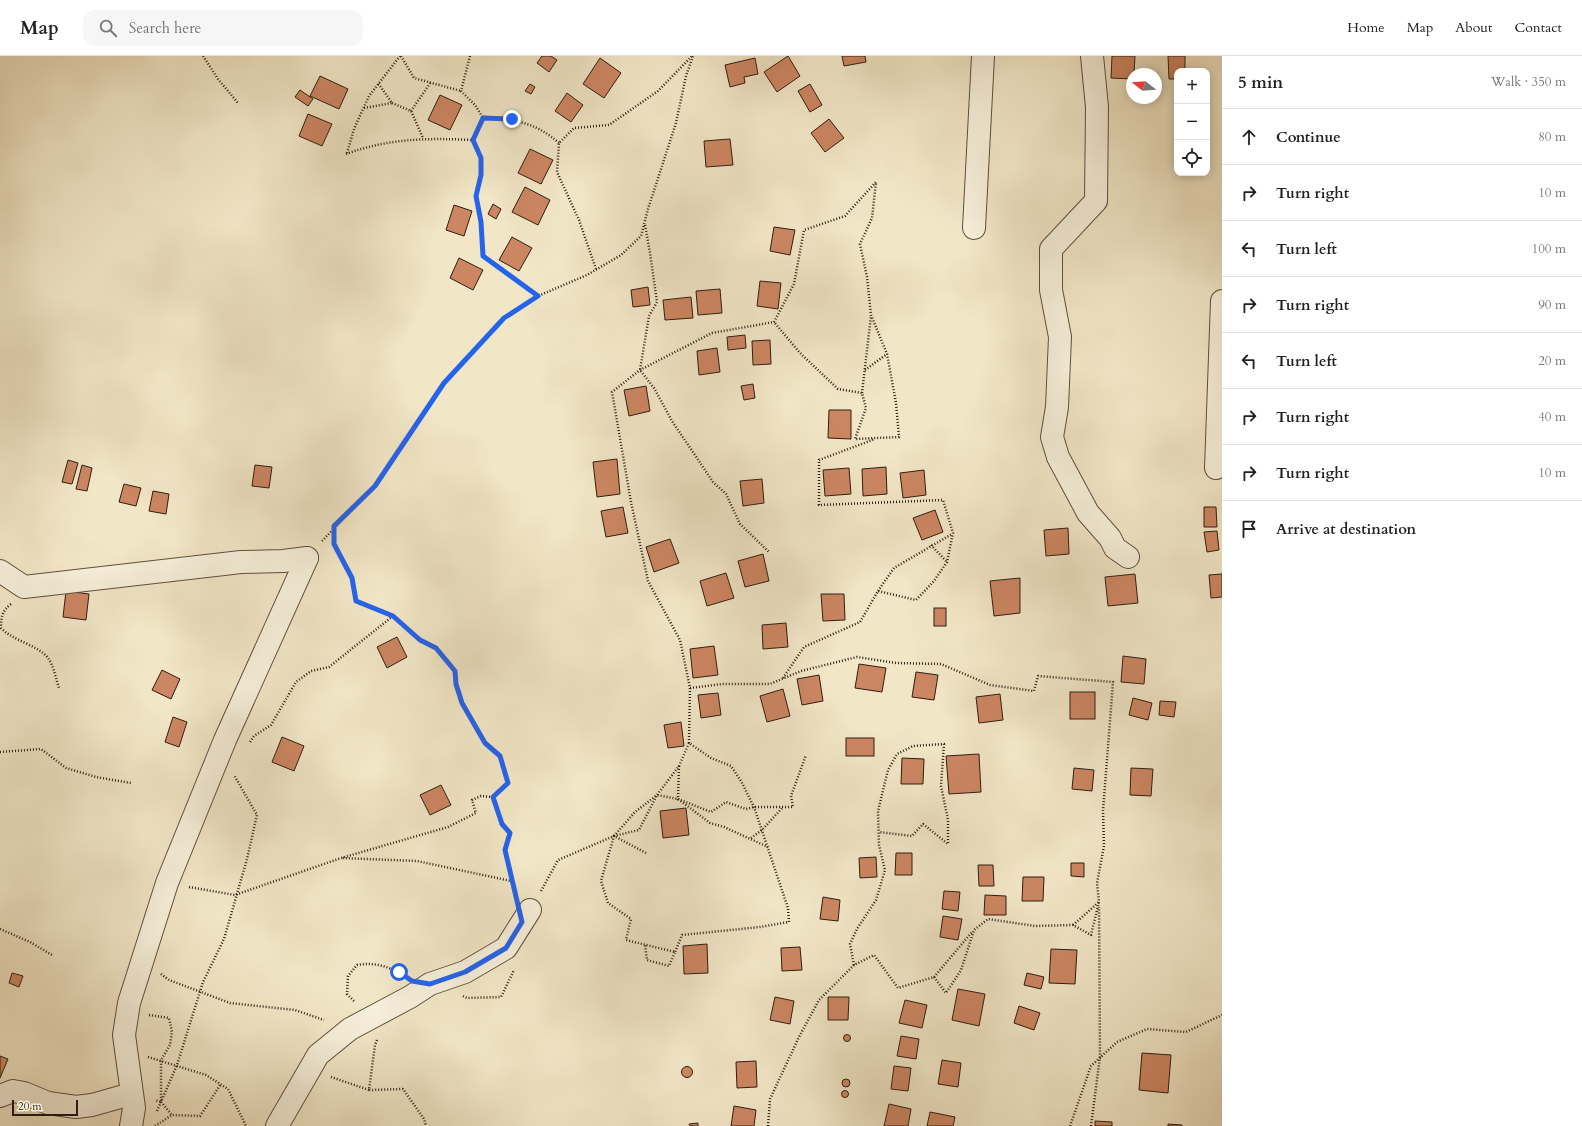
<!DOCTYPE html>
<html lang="en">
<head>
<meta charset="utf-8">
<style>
  :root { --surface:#fff; --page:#f6f6f6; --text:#222; --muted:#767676; --line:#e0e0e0 }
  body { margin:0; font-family:Cardo,serif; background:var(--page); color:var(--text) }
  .controls { position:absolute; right:12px; top:12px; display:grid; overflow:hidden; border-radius:8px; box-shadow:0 2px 10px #0003 }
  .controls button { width:36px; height:36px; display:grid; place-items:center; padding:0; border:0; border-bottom:1px solid var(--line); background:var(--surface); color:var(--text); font:20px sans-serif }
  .compass { position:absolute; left:1126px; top:12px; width:36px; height:36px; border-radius:50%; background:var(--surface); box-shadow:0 2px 10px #0003; rotate:287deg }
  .scale { position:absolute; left:12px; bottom:10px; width:66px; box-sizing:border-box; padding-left:4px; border:2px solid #2e1d13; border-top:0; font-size:11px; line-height:14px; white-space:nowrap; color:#2e1d13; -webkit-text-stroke:3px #f6efda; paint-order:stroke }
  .stop { position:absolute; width:12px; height:12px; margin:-9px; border:3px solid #2563eb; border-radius:50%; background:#fff }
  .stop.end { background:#2563eb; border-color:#fff; box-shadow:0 1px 4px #0008 }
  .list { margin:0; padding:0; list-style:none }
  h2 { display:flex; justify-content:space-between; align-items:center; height:52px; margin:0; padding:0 16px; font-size:17px }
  h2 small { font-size:13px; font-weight:400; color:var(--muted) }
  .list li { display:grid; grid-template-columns:26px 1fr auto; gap:12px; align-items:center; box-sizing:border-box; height:56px; padding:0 16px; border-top:1px solid var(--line) }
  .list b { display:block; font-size:15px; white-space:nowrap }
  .list em { font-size:13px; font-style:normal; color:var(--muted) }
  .icon { flex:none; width:22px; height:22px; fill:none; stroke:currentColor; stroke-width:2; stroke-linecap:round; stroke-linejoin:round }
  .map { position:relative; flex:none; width:1222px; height:1070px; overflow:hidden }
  header { display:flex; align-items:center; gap:24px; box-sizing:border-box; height:56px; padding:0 20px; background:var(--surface); border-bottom:1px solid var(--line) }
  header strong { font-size:19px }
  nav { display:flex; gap:22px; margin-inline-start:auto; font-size:14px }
  .search { width:280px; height:36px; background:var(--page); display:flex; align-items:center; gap:10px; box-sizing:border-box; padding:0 14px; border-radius:12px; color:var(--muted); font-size:15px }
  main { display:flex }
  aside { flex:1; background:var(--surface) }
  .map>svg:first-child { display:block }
  .building { fill:#cc8662; stroke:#2e1d13 }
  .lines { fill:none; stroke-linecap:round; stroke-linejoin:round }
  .street-casing { stroke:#5f4f40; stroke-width:24 }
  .path { stroke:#2e1d13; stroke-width:2.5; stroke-dasharray:1 2; stroke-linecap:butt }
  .street { stroke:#f6efda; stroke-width:22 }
  .route { stroke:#2563eb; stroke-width:5 }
</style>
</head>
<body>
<header>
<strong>Map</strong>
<div class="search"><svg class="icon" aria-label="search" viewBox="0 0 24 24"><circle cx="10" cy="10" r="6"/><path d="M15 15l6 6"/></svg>Search here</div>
<nav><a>Home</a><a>Map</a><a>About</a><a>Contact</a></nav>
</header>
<main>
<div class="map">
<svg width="1222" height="1070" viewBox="0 0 1222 1070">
  <rect width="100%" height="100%" fill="#f1e6c6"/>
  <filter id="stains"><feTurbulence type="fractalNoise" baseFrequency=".005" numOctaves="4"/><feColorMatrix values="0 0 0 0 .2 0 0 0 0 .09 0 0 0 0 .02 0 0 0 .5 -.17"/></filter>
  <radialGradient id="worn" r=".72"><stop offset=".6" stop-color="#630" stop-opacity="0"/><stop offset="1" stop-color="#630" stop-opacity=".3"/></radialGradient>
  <g class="building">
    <polygon points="542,0 551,0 557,4 549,16 537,7"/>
    <polygon points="788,0 800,20 777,36 764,16"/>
    <polygon points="842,0 865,0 866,6 844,10"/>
    <polygon points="1112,0 1135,0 1134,18 1132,18 1132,23 1111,22"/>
    <polygon points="1168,0 1185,0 1185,15 1177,15 1177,23 1169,23"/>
    <polygon points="600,2 621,17 604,42 583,28"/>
    <polygon points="755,2 758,18 744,21 745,27 730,31 725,9"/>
    <polygon points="320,20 348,33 339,53 310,40"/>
    <polygon points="530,28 535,31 531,38 525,35"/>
    <polygon points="810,28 822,49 810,56 798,35"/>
    <polygon points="300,34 313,43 308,50 295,41"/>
    <polygon points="567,37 583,49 571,66 555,55"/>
    <polygon points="440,39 462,49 450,74 428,64"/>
    <polygon points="308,58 332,68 322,90 299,80"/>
    <polygon points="829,63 844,82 825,96 811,77"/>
    <polygon points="730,83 733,109 706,111 704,85"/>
    <polygon points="530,93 553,104 541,128 518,117"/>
    <polygon points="525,131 550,144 538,169 512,156"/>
    <polygon points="493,148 501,153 496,163 488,158"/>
    <polygon points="454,149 472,155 464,180 446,174"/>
    <polygon points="774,171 795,174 790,199 770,195"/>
    <polygon points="512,181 532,192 519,215 499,204"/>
    <polygon points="459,202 483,214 473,234 450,222"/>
    <polygon points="760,225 781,227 778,253 757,250"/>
    <polygon points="648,231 650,249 633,251 631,234"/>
    <polygon points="720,233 722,257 698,259 696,235"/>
    <polygon points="691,241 693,262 665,264 663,244"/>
    <polygon points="745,279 746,292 728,294 727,281"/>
    <polygon points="770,284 771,308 753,309 752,285"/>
    <polygon points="717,292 720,316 699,319 697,295"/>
    <polygon points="753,328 755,342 744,344 741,330"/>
    <polygon points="646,330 650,355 629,360 624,334"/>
    <polygon points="829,354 851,354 851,383 828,382"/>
    <polygon points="617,403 620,438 597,441 593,406"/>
    <polygon points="68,404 78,407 72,428 62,426"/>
    <polygon points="82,409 92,412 87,435 76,433"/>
    <polygon points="255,409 272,411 269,432 252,430"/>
    <polygon points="886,411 887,438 863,440 862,413"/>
    <polygon points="849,412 851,438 825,440 823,414"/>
    <polygon points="924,414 926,439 903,442 900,417"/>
    <polygon points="762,423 764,447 743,450 740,425"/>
    <polygon points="124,428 141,432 136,450 119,446"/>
    <polygon points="153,435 169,438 166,458 149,455"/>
    <polygon points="623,451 628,477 606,481 601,455"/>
    <polygon points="1204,451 1216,451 1217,471 1204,471"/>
    <polygon points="935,454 943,476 922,484 913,462"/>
    <polygon points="1068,472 1069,498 1046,500 1044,474"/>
    <polygon points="1217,475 1219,494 1207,496 1204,476"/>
    <polygon points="670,483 679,507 654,516 646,491"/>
    <polygon points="763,498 769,525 745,531 738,505"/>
    <polygon points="726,517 734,542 707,550 700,525"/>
    <polygon points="1135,518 1138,547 1108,550 1105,521"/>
    <polygon points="1222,518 1222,541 1211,542 1209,519"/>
    <polygon points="1020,522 1020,557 994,560 990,525"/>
    <polygon points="66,535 89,538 86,564 63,561"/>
    <polygon points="821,538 844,538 845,564 823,565"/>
    <rect x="934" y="552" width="12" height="18"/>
    <polygon points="786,567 788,591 763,593 762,569"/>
    <polygon points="397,581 407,601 387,612 377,591"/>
    <polygon points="714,590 718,619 693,622 690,593"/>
    <polygon points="1123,600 1146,603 1144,628 1121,626"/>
    <polygon points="859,608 886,612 882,636 855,632"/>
    <polygon points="162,614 180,623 171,643 152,634"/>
    <polygon points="916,616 938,619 934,644 912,641"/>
    <polygon points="819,619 823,645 802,649 797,623"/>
    <polygon points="783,633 790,660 767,666 760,640"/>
    <rect x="1070" y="636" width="25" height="27"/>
    <polygon points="718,637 721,659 701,662 698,639"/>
    <polygon points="1000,638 1003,664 979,667 976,641"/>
    <polygon points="1133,642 1152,647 1148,664 1129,659"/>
    <polygon points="1160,645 1176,646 1174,661 1159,659"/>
    <polygon points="173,661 187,666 179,691 165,686"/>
    <polygon points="681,666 684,690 668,692 664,669"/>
    <polygon points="282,681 304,690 294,715 272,706"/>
    <rect x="846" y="682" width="28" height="18"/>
    <polygon points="979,698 981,736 949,738 946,700"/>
    <polygon points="902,702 924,703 923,728 901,728"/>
    <polygon points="1074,712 1094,714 1092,735 1072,733"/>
    <polygon points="1131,712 1153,713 1151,740 1130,739"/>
    <polygon points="441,729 451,749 430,759 420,739"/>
    <polygon points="686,752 689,779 663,782 660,755"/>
    <polygon points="896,797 912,797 912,819 895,819"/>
    <polygon points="876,801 877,821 860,822 859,802"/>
    <polygon points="1071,807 1084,807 1084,821 1071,820"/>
    <polygon points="978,809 993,809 994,830 979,830"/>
    <polygon points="1023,821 1044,821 1043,845 1022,845"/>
    <polygon points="944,835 960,836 958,855 942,853"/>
    <polygon points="985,839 1006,840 1006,859 984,859"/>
    <polygon points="823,841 840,844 838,865 820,863"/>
    <polygon points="943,860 962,863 958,884 940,881"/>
    <polygon points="707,888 708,917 684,918 683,890"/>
    <polygon points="800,891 802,914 782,915 781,892"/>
    <polygon points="1051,893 1077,894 1075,928 1049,927"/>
    <polygon points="12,917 23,920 19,931 9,927"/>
    <polygon points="1027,917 1044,921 1041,933 1024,929"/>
    <polygon points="958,933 985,938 979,970 952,964"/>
    <polygon points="775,941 794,945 790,968 770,964"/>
    <polygon points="828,941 849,941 848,964 828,964"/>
    <polygon points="905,944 927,949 922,972 899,967"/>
    <polygon points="1019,950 1040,957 1034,974 1014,967"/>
    <circle cx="847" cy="982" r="3.5"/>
    <polygon points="901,980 919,983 916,1003 897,1000"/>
    <polygon points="1142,997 1171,999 1168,1037 1139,1034"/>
    <polygon points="0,1000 8,1003 0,1022"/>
    <polygon points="942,1004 961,1007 958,1031 938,1028"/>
    <polygon points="756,1005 757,1031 737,1032 736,1006"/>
    <polygon points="894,1010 911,1012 908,1035 891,1033"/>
    <circle cx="687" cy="1016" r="5.5"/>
    <circle cx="846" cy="1027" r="4"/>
    <circle cx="845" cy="1038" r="3.5"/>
    <polygon points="889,1048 911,1053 908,1070 884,1070"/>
    <polygon points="734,1050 756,1054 754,1070 731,1070"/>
    <polygon points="930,1056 955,1061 953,1070 927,1070"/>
    <polygon points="1095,1065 1112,1066 1112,1070 1095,1070"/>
    <polygon points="698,1067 698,1070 690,1070 689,1068"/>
    <polygon points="1168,1068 1182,1069 1182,1070 1168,1070"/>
  </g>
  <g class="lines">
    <g class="street-casing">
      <g id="street">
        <polyline points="1092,0 1097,51 1096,145 1051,193 1051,234 1060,281 1057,351 1052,381 1058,401 1088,457 1110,482 1115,492 1128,501"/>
        <polyline points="974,172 983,0"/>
        <polyline points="1216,412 1222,245"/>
        <polyline points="0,515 24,531 241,506 283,505 307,502"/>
        <polyline points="0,1040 13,1035 24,1037 48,1047 76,1051 92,1049 131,1038"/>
        <polyline points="131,1070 134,1052 124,979 129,947 167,827 225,684 307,502"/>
        <polyline points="277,1070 318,999 350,973 410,941 430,928 465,916 506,892 530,854"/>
      </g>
    </g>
    <g class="path">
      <polyline points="203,0 218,23 238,47"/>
      <polyline points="401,0 414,22 461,35"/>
      <polyline points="470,0 461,35 475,49 483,62 473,84"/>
      <polyline points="392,47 411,55 423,82"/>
      <polyline points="364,52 392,47 378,27"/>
      <polyline points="411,55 431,26"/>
      <path d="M483 62C514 63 535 66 559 87"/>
      <polyline points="347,97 354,73 369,40 400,0"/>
      <path d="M346 98C390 82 427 82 473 84L481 102V119L476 140 481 166 483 200 538 240"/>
      <polyline points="645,169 650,197 657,246 649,260 640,314 654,332 672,365 713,426 726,438 740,468 769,496"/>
      <polyline points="596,213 579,164 557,116 559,87 574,72 609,69 658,35 692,0"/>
      <polyline points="865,314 887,298"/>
      <polyline points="862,337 871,260"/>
      <polyline points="335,470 334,488 352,522 356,545 393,560 420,584 437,592 455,615 456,628 462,647 485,687 500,700 508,727 493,741 502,768 510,777 505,794 515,838"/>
      <polyline points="322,485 375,430 444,327 504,262 538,240 587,219 621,199 641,180 648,153 676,67 686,20 693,0"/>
      <polyline points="931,489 946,505"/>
      <polyline points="878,535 894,512 952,478"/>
      <path d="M11 548C2 555 1 561 1 572 13 585 38 589 48 602 54 610 56 624 59 632"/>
      <polyline points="783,622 804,591 860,566 878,535 916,544 934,525 947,506 953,477 943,444 819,449 819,404 875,383"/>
      <polyline points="250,686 254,680 271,669 296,626 311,615 329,611 393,560"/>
      <polyline points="689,687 690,632"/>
      <polyline points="0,696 41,693 66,712 96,721 131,727"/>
      <polyline points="679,710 678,743 711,756 726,746 746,753 754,751 793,751 791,740 806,699"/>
      <polyline points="493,741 481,740 472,744 476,757 448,771 341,802 417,805 511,825"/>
      <polyline points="614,780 635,756 657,739 679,710 689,687 711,702 731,710 741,725 754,751 788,852 789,866 760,871 682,879 675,896"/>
      <polyline points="751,782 762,774 783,751"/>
      <polyline points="646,797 614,780 639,774 657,739 678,743 710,767 724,771 768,791"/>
      <polyline points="189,831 235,839 341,802"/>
      <polyline points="541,835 558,804 614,780 601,825 608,847 631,863 626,884 675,896 669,910 647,904 645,889"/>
      <polyline points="1073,869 1099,846"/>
      <polyline points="0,873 30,886 52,899"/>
      <polyline points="854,909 850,888 857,873 876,844 885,814 879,789 878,755 888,714 897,698 913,690 944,688 941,730 948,764 948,788 923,768 912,780 879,776"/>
      <polyline points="161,918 169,924 230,947 295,954 324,964"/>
      <polyline points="934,921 972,876"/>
      <polyline points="463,940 467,942 501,941 514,914"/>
      <path d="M354 945 347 938 348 920 357 909C373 906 390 910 404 920"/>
      <polyline points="149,959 169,962 172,976 170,989 161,1004 161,1046 155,1044"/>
      <polyline points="377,984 375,989 369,1034 403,1033 424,1063 426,1070"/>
      <polyline points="148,1001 206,1019 228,1033 246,1070"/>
      <polyline points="331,1021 369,1034"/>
      <polyline points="161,1046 172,1059"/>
      <polyline points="157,1055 177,1009 203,926 224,883 247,803 257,759 234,719"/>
      <polyline points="155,1070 172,1059 200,1060 221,1028"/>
      <polyline points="768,1070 770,1043 799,981 819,944 854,909 874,899 898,932 934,921 946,937 961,914 974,874 988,863 1035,870 1073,869 1091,879 1099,846 1097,827 1104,790 1103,755 1113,626 1038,620 1034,635 990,629 941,608 896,607 857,601 801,615 770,628 722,628 690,632 680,584 648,525 631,446 612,336 640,314 712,277 774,266 794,228 804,174 845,160 876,126 872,162 860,188 867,221 871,259 887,298 896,347 899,381 855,383 866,352 862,337 838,333 800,297 774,266"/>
      <polyline points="1070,1070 1091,1010 1117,986 1147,973 1186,976 1222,959"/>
      <polyline points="1091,1070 1100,1001 1099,851"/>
    </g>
    <use href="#street" class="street"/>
  </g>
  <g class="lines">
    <polyline class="route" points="399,916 412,925 430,928 465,916 506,892 522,866 505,794 510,777 502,768 493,741 508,727 500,700 485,687 462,647 456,628 455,615 436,592 420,584 393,560 356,545 352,522 334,488 334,470 375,430 444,327 504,262 538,240 483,200 481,166 476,140 481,119 481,102 473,84 483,62 512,63"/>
  </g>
  <rect width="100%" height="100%" filter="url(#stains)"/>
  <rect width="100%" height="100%" fill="url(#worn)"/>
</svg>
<div class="controls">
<button>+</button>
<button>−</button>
<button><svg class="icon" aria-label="locate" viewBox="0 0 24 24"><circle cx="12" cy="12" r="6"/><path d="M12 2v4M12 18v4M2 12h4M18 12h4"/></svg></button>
</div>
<svg class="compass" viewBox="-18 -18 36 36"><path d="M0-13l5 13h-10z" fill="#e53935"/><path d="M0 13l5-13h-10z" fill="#767676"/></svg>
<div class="scale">20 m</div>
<div class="stop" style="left:399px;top:916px"></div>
<div class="stop end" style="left:512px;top:63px"></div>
</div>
<aside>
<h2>5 min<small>Walk · 350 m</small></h2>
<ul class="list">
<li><svg class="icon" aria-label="ahead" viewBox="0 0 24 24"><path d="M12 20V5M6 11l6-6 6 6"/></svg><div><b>Continue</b></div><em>80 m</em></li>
<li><svg class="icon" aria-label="right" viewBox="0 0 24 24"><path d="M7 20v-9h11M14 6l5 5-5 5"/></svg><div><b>Turn right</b></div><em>10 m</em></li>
<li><svg class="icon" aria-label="left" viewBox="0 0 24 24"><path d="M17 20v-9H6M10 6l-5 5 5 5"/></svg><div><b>Turn left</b></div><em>100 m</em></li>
<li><svg class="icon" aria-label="right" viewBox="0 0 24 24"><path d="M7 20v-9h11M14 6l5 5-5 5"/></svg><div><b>Turn right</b></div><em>90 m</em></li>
<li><svg class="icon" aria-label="left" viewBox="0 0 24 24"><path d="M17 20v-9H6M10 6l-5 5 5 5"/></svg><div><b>Turn left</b></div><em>20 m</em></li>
<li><svg class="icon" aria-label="right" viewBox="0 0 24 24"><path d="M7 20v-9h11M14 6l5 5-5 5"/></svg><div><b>Turn right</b></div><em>40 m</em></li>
<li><svg class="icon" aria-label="right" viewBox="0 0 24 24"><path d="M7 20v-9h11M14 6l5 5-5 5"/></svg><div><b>Turn right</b></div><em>10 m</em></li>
<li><svg class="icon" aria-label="arrive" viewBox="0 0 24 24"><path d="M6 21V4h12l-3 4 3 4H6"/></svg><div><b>Arrive at destination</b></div></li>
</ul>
</aside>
</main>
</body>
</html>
